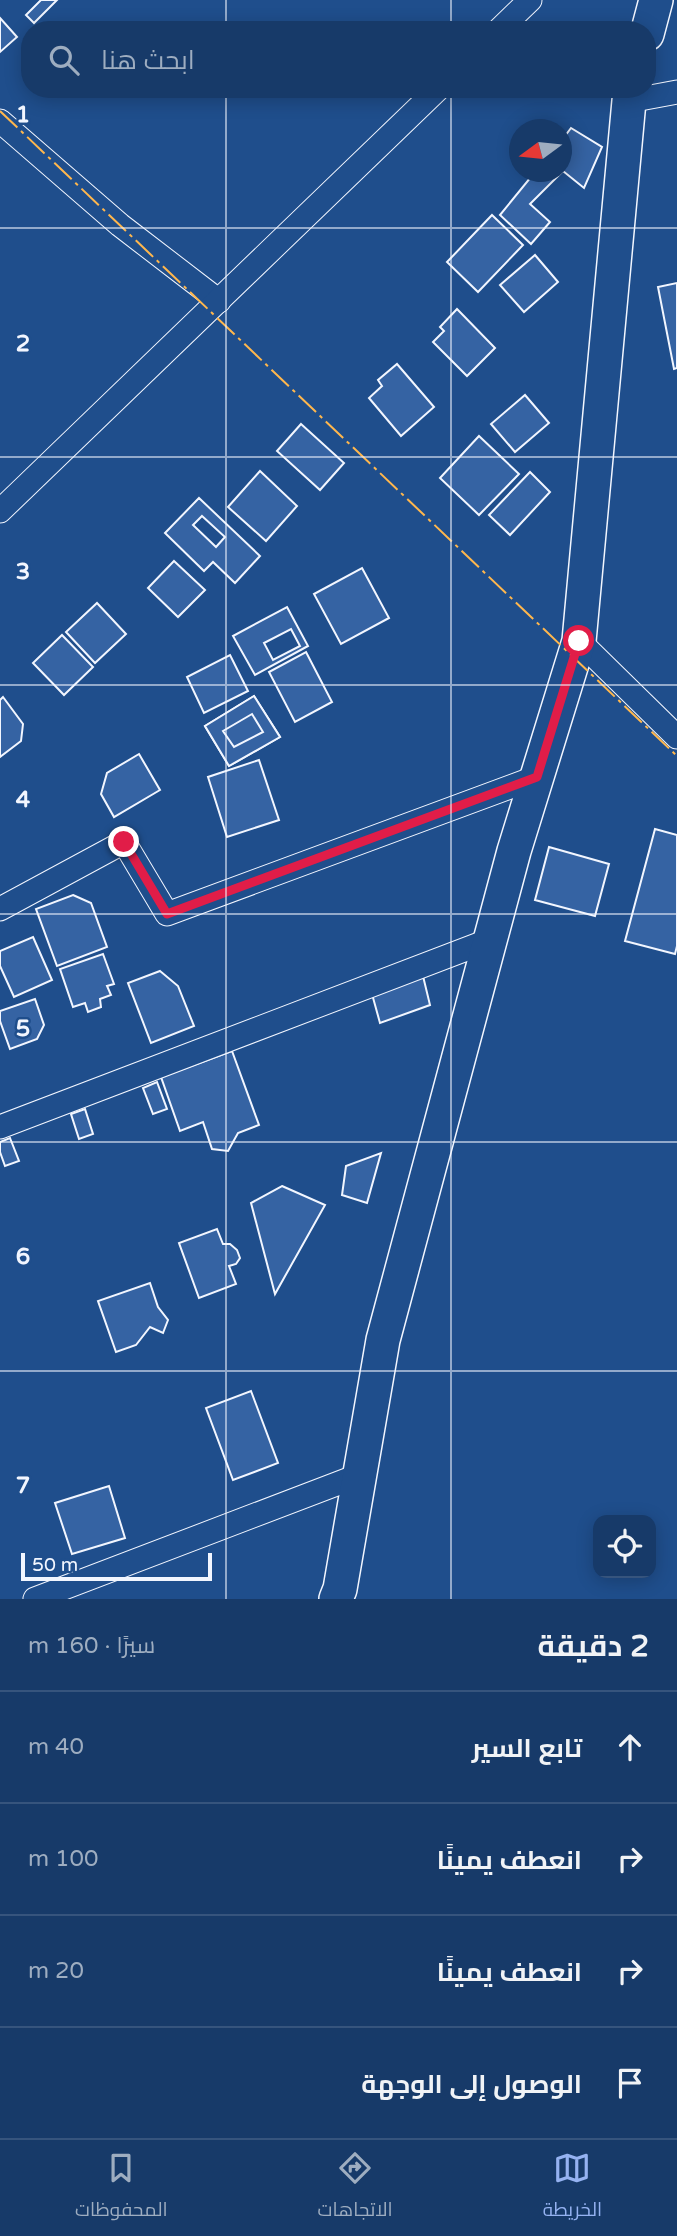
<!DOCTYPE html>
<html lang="ar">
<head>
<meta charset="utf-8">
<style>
  :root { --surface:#173a69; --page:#244571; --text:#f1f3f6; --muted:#9eadc0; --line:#36547d; --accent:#95b2f1 }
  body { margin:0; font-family:"Varela Round",Cairo,sans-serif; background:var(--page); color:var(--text); direction:rtl }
  .controls { position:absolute; right:21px; bottom:21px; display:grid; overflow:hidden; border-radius:14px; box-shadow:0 4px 18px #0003 }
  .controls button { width:63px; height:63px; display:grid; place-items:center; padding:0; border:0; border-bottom:2px solid var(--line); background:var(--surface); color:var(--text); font:35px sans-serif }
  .compass { position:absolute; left:509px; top:119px; width:63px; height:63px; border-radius:50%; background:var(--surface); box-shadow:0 4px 18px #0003; rotate:255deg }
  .scale { position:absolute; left:21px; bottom:18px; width:191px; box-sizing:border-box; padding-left:7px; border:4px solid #f2f6ff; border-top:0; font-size:19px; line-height:24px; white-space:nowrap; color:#f2f6ff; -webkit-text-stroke:5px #1f4e8c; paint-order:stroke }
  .stop { position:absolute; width:21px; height:21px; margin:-16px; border:5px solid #e11d48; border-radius:50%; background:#fff }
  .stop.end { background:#e11d48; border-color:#fff; box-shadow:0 2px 7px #0008 }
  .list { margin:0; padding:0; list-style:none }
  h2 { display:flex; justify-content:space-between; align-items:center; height:91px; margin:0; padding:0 28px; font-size:30px }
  h2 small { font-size:23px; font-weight:400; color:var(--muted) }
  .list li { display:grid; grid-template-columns:46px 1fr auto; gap:21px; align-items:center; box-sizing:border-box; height:112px; padding:0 28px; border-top:2px solid var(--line) }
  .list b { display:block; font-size:26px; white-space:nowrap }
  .list em { font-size:23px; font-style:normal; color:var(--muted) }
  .icon { flex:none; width:38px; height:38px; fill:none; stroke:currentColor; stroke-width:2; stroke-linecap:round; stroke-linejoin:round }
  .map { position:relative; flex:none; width:677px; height:1599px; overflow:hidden; direction:ltr }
  .search { position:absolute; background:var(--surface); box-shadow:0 4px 18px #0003; left:21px; right:21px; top:21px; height:77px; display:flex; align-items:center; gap:18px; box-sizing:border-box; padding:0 24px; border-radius:28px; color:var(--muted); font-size:26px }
  .sheet { height:539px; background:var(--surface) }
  nav { display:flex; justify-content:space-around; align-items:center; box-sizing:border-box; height:98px; border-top:2px solid var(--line); background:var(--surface); font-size:19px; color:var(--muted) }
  nav a { display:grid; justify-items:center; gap:4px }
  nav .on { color:var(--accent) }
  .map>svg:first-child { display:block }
  .building { fill:#3563a3; stroke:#f2f6ff; stroke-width:2; fill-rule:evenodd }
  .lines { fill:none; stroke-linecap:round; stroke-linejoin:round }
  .street-casing { stroke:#f2f6ff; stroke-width:25 }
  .secondary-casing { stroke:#f2f6ff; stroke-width:36 }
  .street { stroke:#1f4e8c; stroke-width:23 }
  .secondary { stroke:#1f4e8c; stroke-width:33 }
  .power { stroke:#ffb74d; stroke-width:2; stroke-dasharray:24 5 3.5 5; stroke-linecap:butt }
  .route { stroke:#e11d48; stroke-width:9 }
  .grid { fill:none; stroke:#f2f6ff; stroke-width:2; stroke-opacity:0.55 }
  .grid-label { font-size:23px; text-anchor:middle; font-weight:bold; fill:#f2f6ff; stroke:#1f4e8c; stroke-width:5; stroke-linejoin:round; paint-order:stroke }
</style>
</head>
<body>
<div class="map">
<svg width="677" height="1599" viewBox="0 0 677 1599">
  <rect width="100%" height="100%" fill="#1f4e8c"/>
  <g class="building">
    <polygon points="41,0 57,0 34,23 26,15"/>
    <polygon points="0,18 17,37 0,52"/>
    <polygon points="571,128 602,147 584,188 563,171 530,204 550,222 531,244 500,215 535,172 562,172 562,140"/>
    <polygon points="492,215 523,245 478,292 447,262"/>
    <polygon points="535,255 558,282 524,312 500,285"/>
    <polygon points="677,283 677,368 674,369 658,287"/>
    <polygon points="457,309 495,348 467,376 433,342 444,331 440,327"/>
    <polygon points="397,364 434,407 401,436 369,398 382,386 378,380"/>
    <polygon points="525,395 549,423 515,452 491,424"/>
    <polygon points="301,424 344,463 320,490 277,451"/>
    <polygon points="479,436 519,474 479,515 440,478"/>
    <polygon points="260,471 297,506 266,541 228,507"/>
    <polygon points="530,472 550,492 510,535 489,515"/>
    <path d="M199 498 260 556 235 583 213 562 204 571 165 533ZM202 516 225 537 216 547 193 525Z"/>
    <polygon points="174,561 205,590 178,617 148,588"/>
    <polygon points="362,568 389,618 341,644 314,594"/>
    <polygon points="97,603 126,634 95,663 66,632"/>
    <path d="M287 607 308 646 255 675 233 636ZM291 629 300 646 273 660 264 643Z"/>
    <polygon points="62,635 93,667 64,695 33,663"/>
    <polygon points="306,652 332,702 295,722 269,672"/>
    <polygon points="230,655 248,691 204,713 187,677"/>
    <path d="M254 696 280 737 229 766 205 726ZM252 714 263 732 234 747 223 731Z"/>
    <polygon points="254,696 280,737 229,766 205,726"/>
    <polygon points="3,697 23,724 21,741 0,757 0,700"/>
    <polygon points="252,714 263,732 234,747 223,731"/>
    <polygon points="139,754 160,790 114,817 101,794 107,773"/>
    <polygon points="259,760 279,820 227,837 208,777"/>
    <polygon points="655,829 677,835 677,946 675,954 625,941"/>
    <polygon points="549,847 609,864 595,916 535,900"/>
    <polygon points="73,895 91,903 107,947 57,966 36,909"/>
    <polygon points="33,937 52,980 14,997 0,966 0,951"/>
    <polygon points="103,954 114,984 107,986 111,995 100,999 101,1007 88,1012 85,1003 73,1007 60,969"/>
    <polygon points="160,971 178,986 194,1026 151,1043 128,983"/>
    <polygon points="423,976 430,1005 380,1023 372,994"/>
    <polygon points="35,999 44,1025 37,1039 10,1049 0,1021 0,1011"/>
    <polygon points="232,1051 259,1125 238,1133 228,1151 212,1149 203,1122 180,1131 161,1077"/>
    <polygon points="157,1082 167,1109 153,1114 143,1088"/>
    <polygon points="85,1109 93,1134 79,1139 71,1114"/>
    <polygon points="10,1138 19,1161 5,1166 0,1152 0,1142"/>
    <polygon points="381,1153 367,1203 342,1195 346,1166"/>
    <polygon points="282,1186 325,1205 275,1294 251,1203"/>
    <polygon points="217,1229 223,1244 230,1244 237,1250 240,1258 236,1264 229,1266 236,1284 199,1298 179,1243"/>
    <polygon points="150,1283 158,1307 168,1320 163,1333 150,1327 136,1345 116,1352 98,1301"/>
    <polygon points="251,1391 278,1463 233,1480 206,1408"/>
    <polygon points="109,1486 125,1538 72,1554 55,1503"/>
  </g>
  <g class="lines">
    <g class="street-casing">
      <g id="street">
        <polyline points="499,30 530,0"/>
        <polyline points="629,101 677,92"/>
        <polyline points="0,121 120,225 219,301"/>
        <polyline points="0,511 438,89"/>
        <polyline points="579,641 677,737"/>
        <polyline points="0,909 124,842 167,914 537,777"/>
        <polyline points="0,1127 490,940"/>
        <polyline points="35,1599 360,1475"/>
      </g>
    </g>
    <g class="secondary-casing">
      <g id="secondary">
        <polyline points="647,34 656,0"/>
        <polyline points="336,1599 340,1589 383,1340 514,851 579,641 629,101 632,89"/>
      </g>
    </g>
    <use href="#street" class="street"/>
    <use href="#secondary" class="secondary"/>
    <polyline class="power" points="0,111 677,756"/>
  </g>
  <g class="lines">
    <polyline class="route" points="124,842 167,914 537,777 579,641"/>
  </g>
  <path class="grid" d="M226 0V30M451 0V30M226 89V1599M451 89V1599M0 228H677M0 457H677M0 685H677M0 914H677M0 1142H677M0 1371H677"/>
  <g class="grid-label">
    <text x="23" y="122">1</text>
    <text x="23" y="351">2</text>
    <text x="23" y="579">3</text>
    <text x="23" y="807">4</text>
    <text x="23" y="1036">5</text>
    <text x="23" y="1264">6</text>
    <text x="23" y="1493">7</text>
  </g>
</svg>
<div class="controls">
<button><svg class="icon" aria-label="locate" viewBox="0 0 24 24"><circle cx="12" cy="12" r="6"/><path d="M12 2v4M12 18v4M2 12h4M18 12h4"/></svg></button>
</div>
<svg class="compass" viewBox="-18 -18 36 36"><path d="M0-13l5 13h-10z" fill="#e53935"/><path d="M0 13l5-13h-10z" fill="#9eadc0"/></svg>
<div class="scale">50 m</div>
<div class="stop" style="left:579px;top:641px"></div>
<div class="stop end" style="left:124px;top:842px"></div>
<div class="search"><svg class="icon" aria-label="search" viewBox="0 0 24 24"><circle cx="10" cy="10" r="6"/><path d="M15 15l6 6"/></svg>ابحث هنا</div>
</div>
<section class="sheet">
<h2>2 دقيقة<small>سيرًا · 160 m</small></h2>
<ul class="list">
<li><svg class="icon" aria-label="ahead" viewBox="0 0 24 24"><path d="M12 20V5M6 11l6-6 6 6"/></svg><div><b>تابع السير</b></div><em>40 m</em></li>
<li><svg class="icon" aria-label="right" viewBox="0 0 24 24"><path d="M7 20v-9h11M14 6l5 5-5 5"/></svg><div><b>انعطف يمينًا</b></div><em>100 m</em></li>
<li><svg class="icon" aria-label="right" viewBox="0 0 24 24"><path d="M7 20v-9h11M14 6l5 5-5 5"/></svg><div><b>انعطف يمينًا</b></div><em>20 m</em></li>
<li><svg class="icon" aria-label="arrive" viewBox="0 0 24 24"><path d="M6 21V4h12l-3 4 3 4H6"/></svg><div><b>الوصول إلى الوجهة</b></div></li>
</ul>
</section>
<nav>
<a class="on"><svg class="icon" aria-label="map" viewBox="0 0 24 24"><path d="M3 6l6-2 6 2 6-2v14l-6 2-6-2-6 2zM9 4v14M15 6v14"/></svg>الخريطة</a>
<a><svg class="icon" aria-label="directions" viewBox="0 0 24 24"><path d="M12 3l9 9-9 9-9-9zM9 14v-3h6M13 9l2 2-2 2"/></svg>الاتجاهات</a>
<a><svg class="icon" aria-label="saved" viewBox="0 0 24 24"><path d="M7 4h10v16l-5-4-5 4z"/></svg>المحفوظات</a>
</nav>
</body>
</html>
